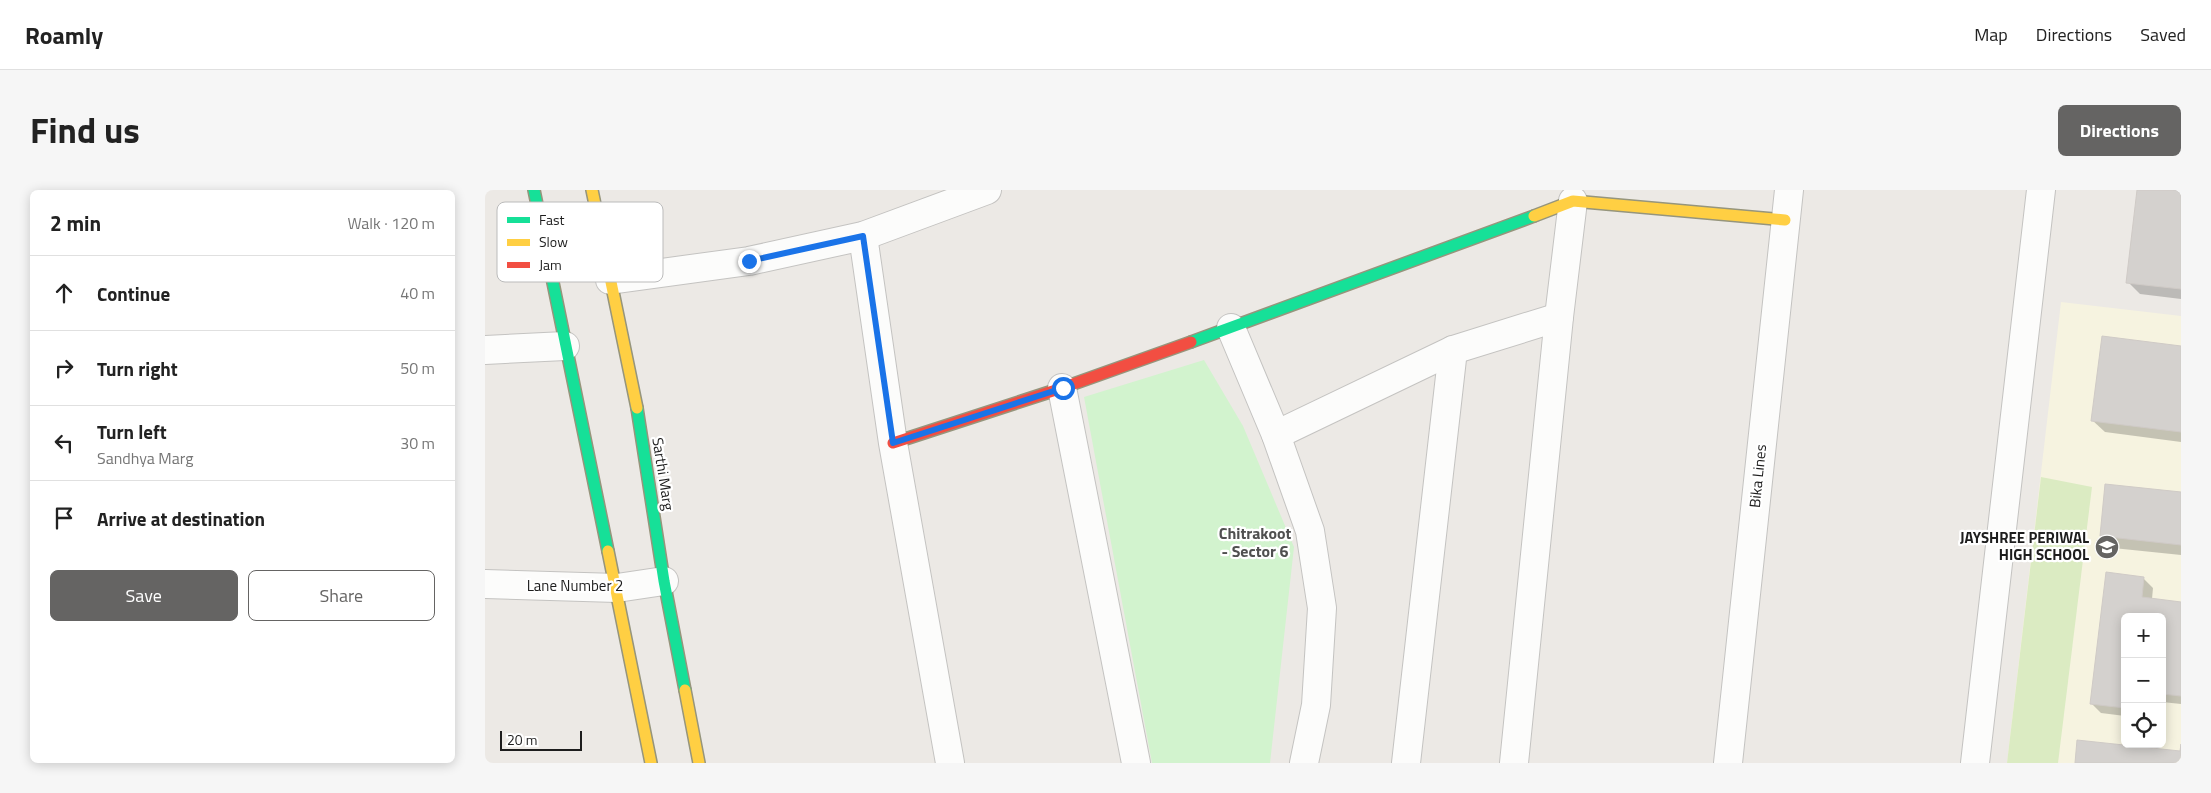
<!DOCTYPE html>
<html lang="en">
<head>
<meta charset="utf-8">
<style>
  :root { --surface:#fff; --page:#f6f6f6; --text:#222; --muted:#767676; --line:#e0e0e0; --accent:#656463 }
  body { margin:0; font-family:"Titillium Web",sans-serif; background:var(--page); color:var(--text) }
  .controls { position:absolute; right:15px; bottom:15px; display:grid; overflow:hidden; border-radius:8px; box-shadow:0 2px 12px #0003 }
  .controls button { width:45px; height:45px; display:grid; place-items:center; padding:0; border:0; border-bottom:1px solid var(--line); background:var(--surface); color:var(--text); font:25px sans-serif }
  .scale { position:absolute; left:15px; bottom:12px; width:82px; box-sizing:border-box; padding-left:5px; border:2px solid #1d1d1d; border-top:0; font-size:14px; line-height:18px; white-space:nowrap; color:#1d1d1d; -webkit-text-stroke:4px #fff; paint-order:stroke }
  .stop { position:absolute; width:15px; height:15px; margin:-11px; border:4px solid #1a73e8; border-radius:50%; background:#fff }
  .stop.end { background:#1a73e8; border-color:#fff; box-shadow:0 1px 5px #0008 }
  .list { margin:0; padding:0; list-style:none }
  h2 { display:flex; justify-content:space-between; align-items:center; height:65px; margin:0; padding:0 20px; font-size:21px }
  h2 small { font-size:16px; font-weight:400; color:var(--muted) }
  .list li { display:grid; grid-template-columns:32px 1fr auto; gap:15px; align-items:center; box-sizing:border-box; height:75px; padding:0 20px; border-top:1px solid var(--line) }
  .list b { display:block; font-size:19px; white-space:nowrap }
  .list p { margin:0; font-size:16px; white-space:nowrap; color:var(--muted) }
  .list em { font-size:16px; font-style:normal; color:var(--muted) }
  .actions { display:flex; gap:10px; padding:15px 20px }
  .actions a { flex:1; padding:11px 0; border:1px solid var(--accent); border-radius:8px; text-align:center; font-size:18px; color:var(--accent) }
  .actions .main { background:var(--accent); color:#fff }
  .icon { flex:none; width:28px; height:28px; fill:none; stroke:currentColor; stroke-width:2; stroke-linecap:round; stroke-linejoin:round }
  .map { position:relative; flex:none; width:1696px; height:573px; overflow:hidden; border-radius:8px }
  header { display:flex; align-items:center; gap:30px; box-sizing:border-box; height:70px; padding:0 25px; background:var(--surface); border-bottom:1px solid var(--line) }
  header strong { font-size:24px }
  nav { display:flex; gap:28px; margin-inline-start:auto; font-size:18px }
  .intro { display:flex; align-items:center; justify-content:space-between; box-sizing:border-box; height:120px; padding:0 30px }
  h1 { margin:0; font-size:35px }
  .button { padding:12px 22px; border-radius:8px; background:var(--accent); color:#fff; font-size:18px; font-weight:700 }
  main { display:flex; gap:30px; padding:0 30px }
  aside { flex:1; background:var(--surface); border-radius:8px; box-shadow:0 2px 12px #0003 }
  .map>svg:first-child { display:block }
  .education { fill:#f6f3e0; fill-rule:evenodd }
  .grass { fill:#dbebc2 }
  .park { fill:#d2f3ce }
  .shadow { fill:#0003 }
  .building { fill:#d4d1ce; stroke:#cfcac6 }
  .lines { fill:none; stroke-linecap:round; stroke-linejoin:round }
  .street-casing { stroke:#c4c3c1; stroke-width:30 }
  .fast-casing { stroke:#96957c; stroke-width:14 }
  .slow-casing { stroke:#96957c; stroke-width:14 }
  .jam-casing { stroke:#96957c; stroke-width:14 }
  .street { stroke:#fcfcfb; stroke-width:28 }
  .fast { stroke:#16e098; stroke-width:11 }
  .slow { stroke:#ffcf43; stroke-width:11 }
  .jam { stroke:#f24e42; stroke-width:11 }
  .route { stroke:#1a73e8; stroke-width:6 }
  .labels { text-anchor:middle; stroke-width:4.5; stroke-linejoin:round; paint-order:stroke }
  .street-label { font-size:15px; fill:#1d1d1d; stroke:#fff }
  .poi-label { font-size:15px; font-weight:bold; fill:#1d1d1d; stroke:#fff; text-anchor:end }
  .neighbourhood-label { font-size:16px; font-weight:bold; fill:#505050; stroke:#fff }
  .key { fill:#fff; stroke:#bbb; stroke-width:1 }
  .key-label { font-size:14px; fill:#1d1d1d }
</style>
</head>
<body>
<header>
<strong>Roamly</strong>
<nav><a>Map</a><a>Directions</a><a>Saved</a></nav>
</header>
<div class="intro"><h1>Find us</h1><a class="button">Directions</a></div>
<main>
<aside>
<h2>2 min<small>Walk · 120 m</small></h2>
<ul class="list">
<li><svg class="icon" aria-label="ahead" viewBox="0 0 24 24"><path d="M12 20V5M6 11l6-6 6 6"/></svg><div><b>Continue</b></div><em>40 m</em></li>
<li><svg class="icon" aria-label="right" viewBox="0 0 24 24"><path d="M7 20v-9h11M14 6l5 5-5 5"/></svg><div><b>Turn right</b></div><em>50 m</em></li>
<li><svg class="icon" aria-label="left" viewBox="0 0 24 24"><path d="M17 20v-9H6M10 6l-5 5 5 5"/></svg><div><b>Turn left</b><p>Sandhya Marg</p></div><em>30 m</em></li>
<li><svg class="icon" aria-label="arrive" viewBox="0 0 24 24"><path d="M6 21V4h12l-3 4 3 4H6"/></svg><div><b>Arrive at destination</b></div></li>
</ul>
<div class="actions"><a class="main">Save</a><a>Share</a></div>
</aside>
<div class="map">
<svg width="1696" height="573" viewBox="0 0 1696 573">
  <rect width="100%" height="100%" fill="#ece9e5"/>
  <path class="education" d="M1576 112 1696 126V573H1522ZM1640 427H1677V554H1640Z"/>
  <polygon class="grass" points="1556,287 1607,297 1573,573 1522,573"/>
  <polygon class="park" points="719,170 758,236 809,357 785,573 667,573 599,207"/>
  <g class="shadow">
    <polygon points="1653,0 1696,0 1696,109 1655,104 1643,92"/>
    <polygon points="1696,157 1696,252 1620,242 1607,230"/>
    <polygon points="1696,303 1696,365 1628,358 1616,346"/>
    <polygon points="1622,384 1658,388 1668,398 1667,409 1696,413 1696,514 1677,512 1677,427 1640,427 1640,526 1616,523 1606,513"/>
  </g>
  <g class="building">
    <polygon points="1652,0 1696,0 1696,99 1641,93"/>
    <polygon points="1617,146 1696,156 1696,242 1606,231"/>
    <polygon points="1620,294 1696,302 1696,355 1615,346"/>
    <polygon points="1621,382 1659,387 1657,407 1696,412 1696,506 1677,504 1677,427 1640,427 1640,518 1605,514"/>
    <polygon points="1592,550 1695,561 1696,554 1696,573 1590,573"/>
  </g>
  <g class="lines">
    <g class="street-casing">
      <g id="street">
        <polyline points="378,46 408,253 465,573"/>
        <polyline points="125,90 264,71 378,46 502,0"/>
        <polyline points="746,138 791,245 825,341 837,418 831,515 819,573"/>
        <polyline points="0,160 80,156"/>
        <polyline points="577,198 651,573"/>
        <polyline points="791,245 968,160 1074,127"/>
        <polyline points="0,394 132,398 179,391"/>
        <polyline points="921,573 968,160"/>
        <polyline points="1029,573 1074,127 1088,11"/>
        <polyline points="1243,573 1304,0"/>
        <polyline points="1490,573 1556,0"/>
      </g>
    </g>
    <g class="fast-casing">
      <g id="fast">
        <polyline points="49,0 123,361"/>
        <polyline points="706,152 1049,26"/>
        <polyline points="152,218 179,391 200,500"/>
      </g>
    </g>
    <g class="slow-casing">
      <g id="slow">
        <polyline points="107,0 152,218"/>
        <polyline points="1049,26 1088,11 1300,30"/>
        <polyline points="123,361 166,573"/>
        <polyline points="200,500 214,573"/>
      </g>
    </g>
    <g class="jam-casing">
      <polyline id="jam" points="408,253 577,198 706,152"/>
    </g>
    <use href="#street" class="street"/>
    <use href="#fast" class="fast"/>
    <use href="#slow" class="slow"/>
    <use href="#jam" class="jam"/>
  </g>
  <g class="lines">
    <polyline class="route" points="264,71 378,46 408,253 578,198"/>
  </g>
  <defs>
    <g id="school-disc" transform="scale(1.25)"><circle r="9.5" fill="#656463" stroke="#fff"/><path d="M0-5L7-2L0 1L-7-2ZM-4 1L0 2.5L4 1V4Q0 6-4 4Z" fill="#fff"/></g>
  </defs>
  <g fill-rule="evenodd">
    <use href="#school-disc" x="1622" y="357"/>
  </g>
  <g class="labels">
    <g class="street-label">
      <text transform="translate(178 284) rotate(81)" y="5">Sarthi Marg</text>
      <text transform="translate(1273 286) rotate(-84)" y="5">Bika Lines</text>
      <text x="90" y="401">Lane Number 2</text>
    </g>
    <g class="poi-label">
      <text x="1604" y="353">JAYSHREE PERIWAL<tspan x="1604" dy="17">HIGH SCHOOL</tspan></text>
    </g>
    <g class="neighbourhood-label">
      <text x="770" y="349">Chitrakoot<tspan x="770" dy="18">- Sector 6</tspan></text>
    </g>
  </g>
  <rect x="12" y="12" width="166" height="80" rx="8" class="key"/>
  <rect x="22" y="27" width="23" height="6" fill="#16e098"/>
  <rect x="22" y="49" width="23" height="7" fill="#ffcf43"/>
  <rect x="22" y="72" width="23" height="6" fill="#f24e42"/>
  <g class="key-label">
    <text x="54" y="35">Fast</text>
    <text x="54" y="57">Slow</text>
    <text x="54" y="80">Jam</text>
  </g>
</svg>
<div class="controls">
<button>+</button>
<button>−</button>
<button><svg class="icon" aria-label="locate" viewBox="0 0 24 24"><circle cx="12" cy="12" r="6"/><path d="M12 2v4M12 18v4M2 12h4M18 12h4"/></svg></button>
</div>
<div class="scale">20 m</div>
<div class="stop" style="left:578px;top:198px"></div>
<div class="stop end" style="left:264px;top:71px"></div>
</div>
</main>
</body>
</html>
